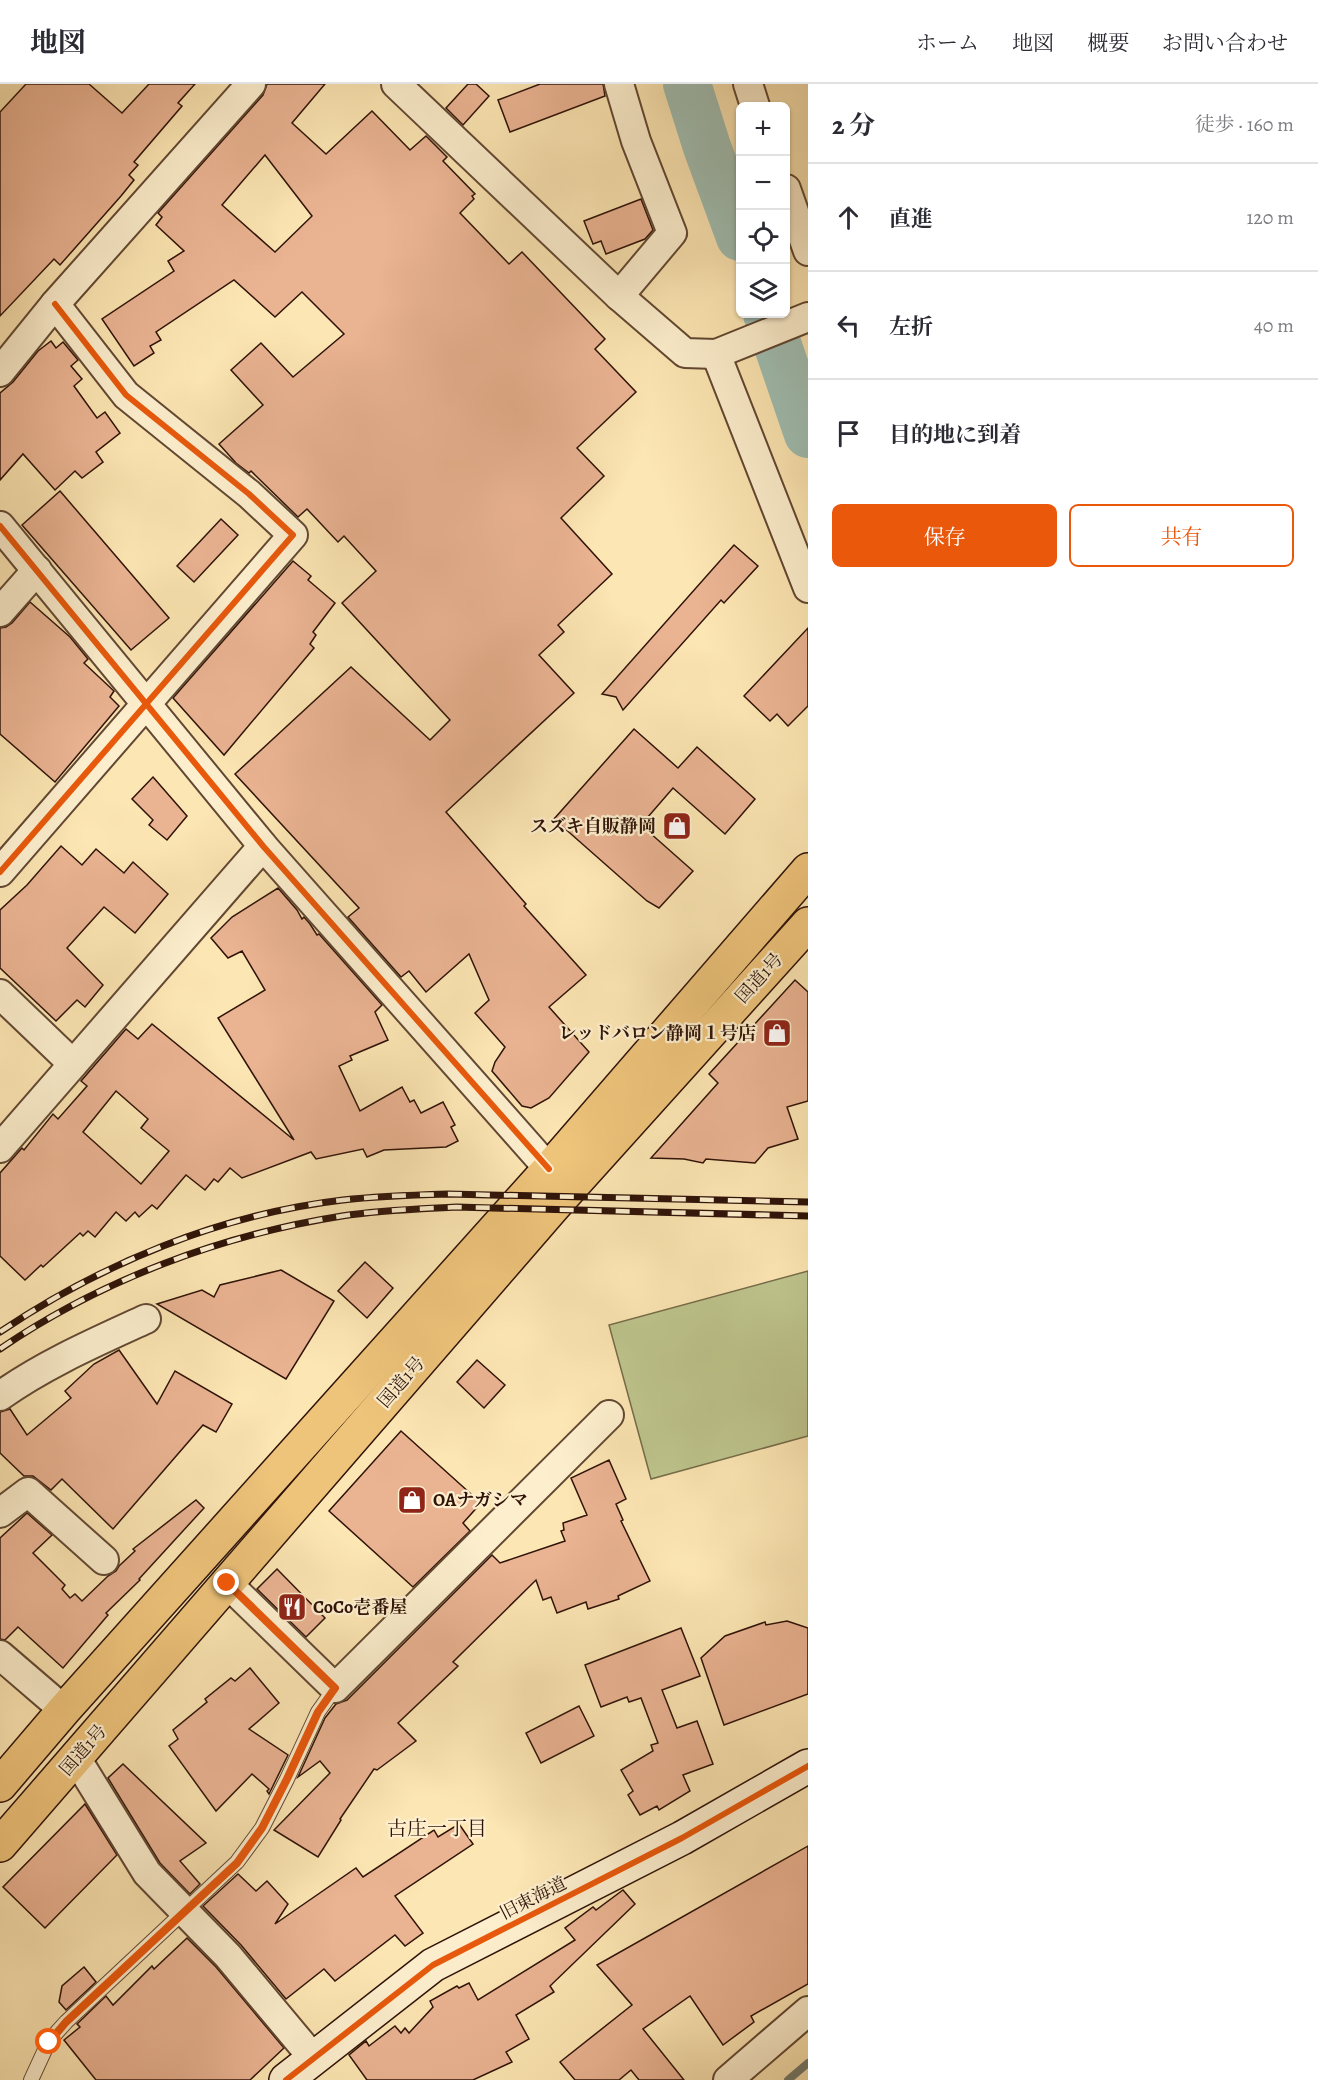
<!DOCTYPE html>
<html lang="ja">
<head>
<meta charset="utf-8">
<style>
  :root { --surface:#fff; --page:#f2f2f3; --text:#2b2b33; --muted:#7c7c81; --line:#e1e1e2; --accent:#ea580c }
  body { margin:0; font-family:Alegreya,"Noto Serif JP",serif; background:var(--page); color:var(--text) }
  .controls { position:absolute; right:18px; top:18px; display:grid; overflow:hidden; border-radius:9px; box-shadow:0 2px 4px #0004 }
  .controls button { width:54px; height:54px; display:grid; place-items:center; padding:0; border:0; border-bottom:2px solid var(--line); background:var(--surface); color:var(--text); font:30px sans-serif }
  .stop { position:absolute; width:18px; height:18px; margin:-14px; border:4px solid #ea580c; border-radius:50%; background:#fff }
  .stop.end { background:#ea580c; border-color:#fff; box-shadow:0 2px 6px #0008 }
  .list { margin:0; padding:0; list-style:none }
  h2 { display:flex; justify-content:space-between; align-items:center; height:78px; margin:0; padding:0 24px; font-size:26px }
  h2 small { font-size:20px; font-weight:400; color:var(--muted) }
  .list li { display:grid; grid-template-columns:39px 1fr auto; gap:18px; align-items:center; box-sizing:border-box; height:108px; padding:0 24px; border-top:2px solid var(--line) }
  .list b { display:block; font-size:22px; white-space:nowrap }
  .list em { font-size:20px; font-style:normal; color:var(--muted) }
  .actions { display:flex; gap:12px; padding:18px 24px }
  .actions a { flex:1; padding:14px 0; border:2px solid var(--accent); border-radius:9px; text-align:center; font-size:21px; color:var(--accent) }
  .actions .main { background:var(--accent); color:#fff }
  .icon { flex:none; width:33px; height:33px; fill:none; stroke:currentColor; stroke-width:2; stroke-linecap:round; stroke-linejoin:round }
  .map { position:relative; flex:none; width:808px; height:1996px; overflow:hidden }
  header { display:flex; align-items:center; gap:36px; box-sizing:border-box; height:84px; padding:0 30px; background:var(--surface); border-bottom:2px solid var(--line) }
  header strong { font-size:28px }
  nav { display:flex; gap:33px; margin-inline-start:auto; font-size:21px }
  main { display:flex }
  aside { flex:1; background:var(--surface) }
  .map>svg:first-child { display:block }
  .green { fill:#bec58d; stroke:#766c4a; stroke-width:1.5 }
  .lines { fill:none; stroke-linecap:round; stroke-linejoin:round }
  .stream { stroke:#737a6e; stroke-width:8 }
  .river { stroke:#a0beb2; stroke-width:48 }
  .building { fill:#eab392; stroke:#2f1308; stroke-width:1.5; fill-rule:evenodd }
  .lane-casing { stroke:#624833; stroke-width:16 }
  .street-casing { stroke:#624833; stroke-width:32 }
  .secondary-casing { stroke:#2f1308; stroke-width:36 }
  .highway-casing { stroke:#2f1308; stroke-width:36 }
  .lane { stroke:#fdefce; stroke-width:14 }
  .street { stroke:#fdefce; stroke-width:28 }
  .secondary { stroke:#fdefce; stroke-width:33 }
  .highway { stroke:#eec37a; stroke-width:33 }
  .rail-casing { stroke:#2f1308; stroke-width:7 }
  .rail { stroke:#fdefce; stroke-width:4.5; stroke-dasharray:14; stroke-linecap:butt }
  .cycleway-casing { stroke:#fdefce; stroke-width:10 }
  .cycleway { stroke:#e8590c; stroke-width:6 }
  .route { stroke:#ea580c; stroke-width:8 }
  .labels { text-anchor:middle; stroke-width:4.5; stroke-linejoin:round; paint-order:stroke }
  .poi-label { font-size:18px; font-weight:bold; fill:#2f1308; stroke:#fdefce; text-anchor:end }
  .street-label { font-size:18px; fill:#2f1308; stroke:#fdefce }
  .neighbourhood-label { font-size:20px; fill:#2f1308; stroke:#fdefce }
</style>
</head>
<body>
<header>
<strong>地図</strong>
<nav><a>ホーム</a><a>地図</a><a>概要</a><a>お問い合わせ</a></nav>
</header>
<main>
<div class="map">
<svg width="808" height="1996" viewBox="0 0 808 1996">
  <rect width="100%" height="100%" fill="#fce6b3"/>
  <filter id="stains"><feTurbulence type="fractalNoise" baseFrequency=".00333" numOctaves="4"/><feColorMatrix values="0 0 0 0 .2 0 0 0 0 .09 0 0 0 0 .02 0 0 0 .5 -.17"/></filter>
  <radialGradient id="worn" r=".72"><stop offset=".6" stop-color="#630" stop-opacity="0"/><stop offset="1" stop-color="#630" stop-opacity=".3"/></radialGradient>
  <polygon class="green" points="808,1187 808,1352 651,1395 609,1241"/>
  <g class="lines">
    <polyline class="stream" points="788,1996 808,1979"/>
    <g class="river">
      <polyline points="687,0 707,63 740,153"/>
      <polyline points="767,230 808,350"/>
    </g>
  </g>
  <g class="building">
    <polygon points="26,0 89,0 122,29 149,0 195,0 178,19 182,22 134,78 138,81 129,91 134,96 121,112 60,181 54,175 0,232 0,28"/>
    <path d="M267 0H325L292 39 326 70 372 27 410 66 426 52 447 73 443 77 475 110 472 112 474 115 460 129 509 180 522 168 605 255 595 265 636 308 577 364 604 392 561 434 612 490 558 541 564 548 539 571 574 609 446 728 526 820 524 822 586 891 549 923 589 968 549 1014 531 1024 522 1022 492 987 495 978 505 963 475 929 489 916 469 870 426 908 409 887 401 893 348 833 359 824 235 690 351 583 430 656 450 636 342 519 376 487 344 452 338 458 307 425 298 433 251 387 249 389 236 379 219 360 263 321 231 286 261 259 293 293 344 250 302 208 275 233 234 196 156 248 161 256 150 262 154 269 134 282 102 235 174 187 168 177 184 167 156 141 162 133 158 129 263 11ZM265 71 312 132 275 168 222 121Z"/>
    <polygon points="468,0 476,0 489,12 463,41 446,24"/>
    <polygon points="540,0 603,0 605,12 510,48 498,16"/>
    <polygon points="641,115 653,146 645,155 606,170 601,157 593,160 584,137"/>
    <polygon points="51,257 56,264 63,258 78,276 71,282 82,295 74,302 97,334 105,328 120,349 96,368 103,378 82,394 75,387 55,406 23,370 0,396 0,309 13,298 38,267"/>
    <polygon points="60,407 169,534 131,566 22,441"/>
    <polygon points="221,435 238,451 194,498 177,482"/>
    <polygon points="734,461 758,482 724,519 721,516 623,626 616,613 602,610"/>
    <polygon points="293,477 311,492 308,496 335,519 313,548 316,551 310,560 314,564 224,671 173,614"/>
    <polygon points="30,518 70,553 88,575 84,579 114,607 110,613 119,622 55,698 0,650 0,544 6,543 12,539"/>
    <polygon points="808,544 808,622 788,642 777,630 770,637 744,612"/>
    <polygon points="634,645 678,684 697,663 755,715 725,750 673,704 641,741 693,787 659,824 647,817 554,735"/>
    <polygon points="153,693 187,732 167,756 149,741 153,736 132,715"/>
    <polygon points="61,762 82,781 96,765 124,789 133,778 168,810 135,849 104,823 67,864 103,901 85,923 77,916 56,937 0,884 0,826 27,801"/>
    <path d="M278 804 297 826 302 835 304 833 310 840 317 851 319 850 382 921 375 928 388 956 350 972 352 976 339 982 360 1027 402 1003 410 1018 414 1016 421 1029 443 1018 455 1041 451 1043 458 1057 446 1063 384 1066 367 1073 363 1065 316 1075 311 1068 242 1094 230 1084 218 1098 214 1095 205 1106 186 1091 157 1125 152 1121 139 1133 135 1128 126 1137 116 1128 95 1153 88 1147 83 1152 80 1149 43 1183 41 1181 25 1196 0 1172V1089L22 1064 24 1066 53 1030 58 1035 87 1002 81 997 126 945 138 955 152 940 294 1056 218 934 265 906 242 867 228 874 211 854 232 833ZM116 1007 148 1035 141 1044 169 1067 141 1100 83 1048Z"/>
    <polygon points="795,896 808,908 808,1017 787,1023 798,1055 768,1064 755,1079 706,1075 703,1079 684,1075 651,1074 718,999 709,990"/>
    <polygon points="365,1178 393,1204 367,1234 338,1207"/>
    <polygon points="281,1186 334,1217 286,1295 157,1220 202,1206 214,1213 220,1201"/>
    <polygon points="119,1266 157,1320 175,1287 232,1320 216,1348 203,1341 113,1445 62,1395 51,1406 33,1392 24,1392 0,1369 0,1328 10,1325 27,1351 71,1314 65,1307 94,1280"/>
    <polygon points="477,1276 505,1301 484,1324 457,1298"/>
    <polygon points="401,1347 481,1419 463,1439 470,1447 413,1503 329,1427"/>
    <polygon points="609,1376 626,1415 616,1420 623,1436 621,1437 650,1497 618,1512 619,1515 588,1525 586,1518 557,1529 551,1513 543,1516 536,1496 453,1578 458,1582 398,1639 416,1657 377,1686 374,1685 340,1735 341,1736 318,1773 274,1746 330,1689 320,1677 298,1693 325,1634 336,1620 347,1616 492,1471 500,1479 565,1457 561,1447 564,1446 563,1439 587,1431 571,1394"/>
    <polygon points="196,1416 204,1424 139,1495 140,1496 106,1529 108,1531 63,1584 18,1543 5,1556 0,1555 0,1454 27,1429 52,1451 33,1469 65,1501 62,1505 70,1514 75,1510 82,1517 108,1492 116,1487 119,1482 135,1467 133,1465"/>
    <polygon points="277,1485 325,1534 306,1553 257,1505"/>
    <polygon points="787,1537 808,1544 808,1610 724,1641 701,1574 725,1552 765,1538 766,1541"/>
    <polygon points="681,1544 700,1592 662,1606 677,1644 697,1637 713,1680 683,1691 690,1707 659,1726 657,1722 640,1731 628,1711 633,1707 621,1686 653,1667 651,1661 658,1659 641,1614 629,1618 627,1613 601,1623 585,1581"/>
    <polygon points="250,1584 279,1619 249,1645 288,1671 269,1710 267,1707 269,1705 252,1690 216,1727 169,1662 178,1655 173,1646 207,1618 205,1615 231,1594 235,1597"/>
    <polygon points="579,1622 594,1652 541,1679 526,1649"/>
    <polygon points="123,1680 206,1759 180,1777 200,1800 190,1810 160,1779 108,1694"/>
    <polygon points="85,1720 117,1771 45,1844 3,1803"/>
    <polygon points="459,1740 473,1760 395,1812 423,1849 405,1862 395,1851 335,1897 324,1885 286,1915 241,1861 203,1822 238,1790 256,1807 267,1797 288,1820 275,1840 356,1784 363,1793 434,1746 438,1753"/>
    <polygon points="808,1762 808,1900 751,1932 754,1938 723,1961 690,1912 643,1945 684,1996 639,1996 631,1986 619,1996 575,1996 560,1978 632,1921 597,1881"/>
    <polygon points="623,1806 635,1820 550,1902 554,1908 516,1931 529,1955 506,1968 512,1978 473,1996 367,1996 349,1971 366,1957 369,1962 395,1942 401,1949 405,1944 409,1949 433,1923 430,1917 457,1902 459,1904 469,1899 478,1916 575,1856 565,1844 593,1823 596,1826"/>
    <polygon points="187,1854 216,1883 284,1964 250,1996 96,1996 64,1956 80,1943 77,1940 106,1912 113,1921 152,1882 154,1885"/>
    <polygon points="84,1883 96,1898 66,1926 59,1918 62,1902"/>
  </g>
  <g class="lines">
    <g class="lane-casing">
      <polyline id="lane" points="31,1996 49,1957 66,1938 237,1778 262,1744 287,1695 318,1628 335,1604"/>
    </g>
    <g class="street-casing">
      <g id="street">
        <polyline points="396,0 619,212 685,269 716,270"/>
        <polyline points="619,0 636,57 672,149 619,212"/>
        <polyline points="748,0 755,22"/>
        <polyline points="786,105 808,167"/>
        <polyline points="808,233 716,270 808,504"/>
        <polyline points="0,288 55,220 251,0"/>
        <polyline points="0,442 263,762 549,1085"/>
        <polyline points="0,528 37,486"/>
        <polyline points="0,788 293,451 249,410 126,311 55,220"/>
        <polyline points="0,910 73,980"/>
        <polyline points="0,1064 263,762"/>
        <path d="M0 1312C45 1280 96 1258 146 1235"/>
        <polyline points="0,1429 28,1408 104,1476"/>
        <polyline points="227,1499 335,1604 609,1331"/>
        <polyline points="0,1571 64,1626"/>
        <polyline points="76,1674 147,1789 228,1872 314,1975"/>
        <polyline points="728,1996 808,1927"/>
      </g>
    </g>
    <g class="secondary-casing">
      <polyline id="secondary" points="286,1996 433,1881 682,1754 808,1682"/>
    </g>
    <g class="highway-casing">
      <g id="highway">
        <polyline points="0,1701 64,1626 549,1085 808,786"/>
        <polyline points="0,1761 554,1122 808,840"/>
      </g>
    </g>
    <use href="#lane" class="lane"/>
    <use href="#street" class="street"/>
    <use href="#secondary" class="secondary"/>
    <use href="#highway" class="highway"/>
    <g class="rail-casing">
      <g id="rail">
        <path d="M0 1248C101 1180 221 1130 343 1116 378 1112 413 1111 448 1110L808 1118"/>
        <path d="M0 1265C101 1196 221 1151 342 1132 380 1126 418 1125 456 1123L808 1132"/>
      </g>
    </g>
    <use href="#rail" class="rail"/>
    <g class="cycleway-casing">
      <g id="cycleway">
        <polyline points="0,442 263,762 549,1085"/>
        <polyline points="0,788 293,451 249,410 126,311 55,220"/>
        <polyline points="286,1996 433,1881 682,1754 808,1682"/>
      </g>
    </g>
    <use href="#cycleway" class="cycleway"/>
  </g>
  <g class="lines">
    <polyline class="route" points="49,1958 66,1938 237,1779 262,1744 287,1695 318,1628 335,1604 227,1499"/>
  </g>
  <defs>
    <g id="shop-square" transform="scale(1.5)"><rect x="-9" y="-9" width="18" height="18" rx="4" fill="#8f2418" stroke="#fdefce"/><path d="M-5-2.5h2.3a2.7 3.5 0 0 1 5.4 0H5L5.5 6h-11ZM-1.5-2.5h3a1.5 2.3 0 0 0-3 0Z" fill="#fff"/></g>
    <g id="restaurant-square" transform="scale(1.5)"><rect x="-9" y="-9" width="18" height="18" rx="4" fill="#8f2418" stroke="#fdefce"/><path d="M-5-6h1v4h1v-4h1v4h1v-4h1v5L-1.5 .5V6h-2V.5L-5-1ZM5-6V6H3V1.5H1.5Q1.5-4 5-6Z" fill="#fff"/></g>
  </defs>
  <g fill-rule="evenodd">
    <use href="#shop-square" x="677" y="742"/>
    <use href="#shop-square" x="777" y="949"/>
    <use href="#shop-square" x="412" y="1416"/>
    <use href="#restaurant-square" x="292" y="1523"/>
  </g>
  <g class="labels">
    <g class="poi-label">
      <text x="656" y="748">スズキ自販静岡</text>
      <text x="756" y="955">レッドバロン静岡１号店</text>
      <text x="433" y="1422" text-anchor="start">OAナガシマ</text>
      <text x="313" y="1529" text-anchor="start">CoCo壱番屋</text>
    </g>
    <g class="street-label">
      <text transform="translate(759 894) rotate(-48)" y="6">国道1号</text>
      <text transform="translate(401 1298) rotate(-49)" y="6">国道1号</text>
      <text transform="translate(83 1666) rotate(-49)" y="6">国道1号</text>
      <text transform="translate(533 1814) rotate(-27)" y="6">旧東海道</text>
    </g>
    <g class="neighbourhood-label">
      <text x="437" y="1751">古庄一丁目</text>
    </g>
  </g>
  <rect width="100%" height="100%" filter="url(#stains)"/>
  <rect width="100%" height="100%" fill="url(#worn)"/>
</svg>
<div class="controls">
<button>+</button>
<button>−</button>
<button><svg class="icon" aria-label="locate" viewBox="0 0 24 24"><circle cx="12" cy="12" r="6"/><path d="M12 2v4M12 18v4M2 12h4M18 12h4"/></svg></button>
<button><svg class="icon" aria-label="layers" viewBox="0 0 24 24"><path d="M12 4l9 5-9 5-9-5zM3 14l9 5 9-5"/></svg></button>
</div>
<div class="stop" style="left:49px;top:1958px"></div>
<div class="stop end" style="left:227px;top:1499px"></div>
</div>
<aside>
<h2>2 分<small>徒歩 · 160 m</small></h2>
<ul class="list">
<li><svg class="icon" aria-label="ahead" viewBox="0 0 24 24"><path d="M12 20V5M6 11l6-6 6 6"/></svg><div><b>直進</b></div><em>120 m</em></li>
<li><svg class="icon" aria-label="left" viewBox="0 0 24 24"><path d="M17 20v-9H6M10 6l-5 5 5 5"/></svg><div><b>左折</b></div><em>40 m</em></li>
<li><svg class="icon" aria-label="arrive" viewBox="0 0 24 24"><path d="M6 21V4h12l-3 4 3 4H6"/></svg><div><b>目的地に到着</b></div></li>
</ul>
<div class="actions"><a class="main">保存</a><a>共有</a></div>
</aside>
</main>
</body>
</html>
